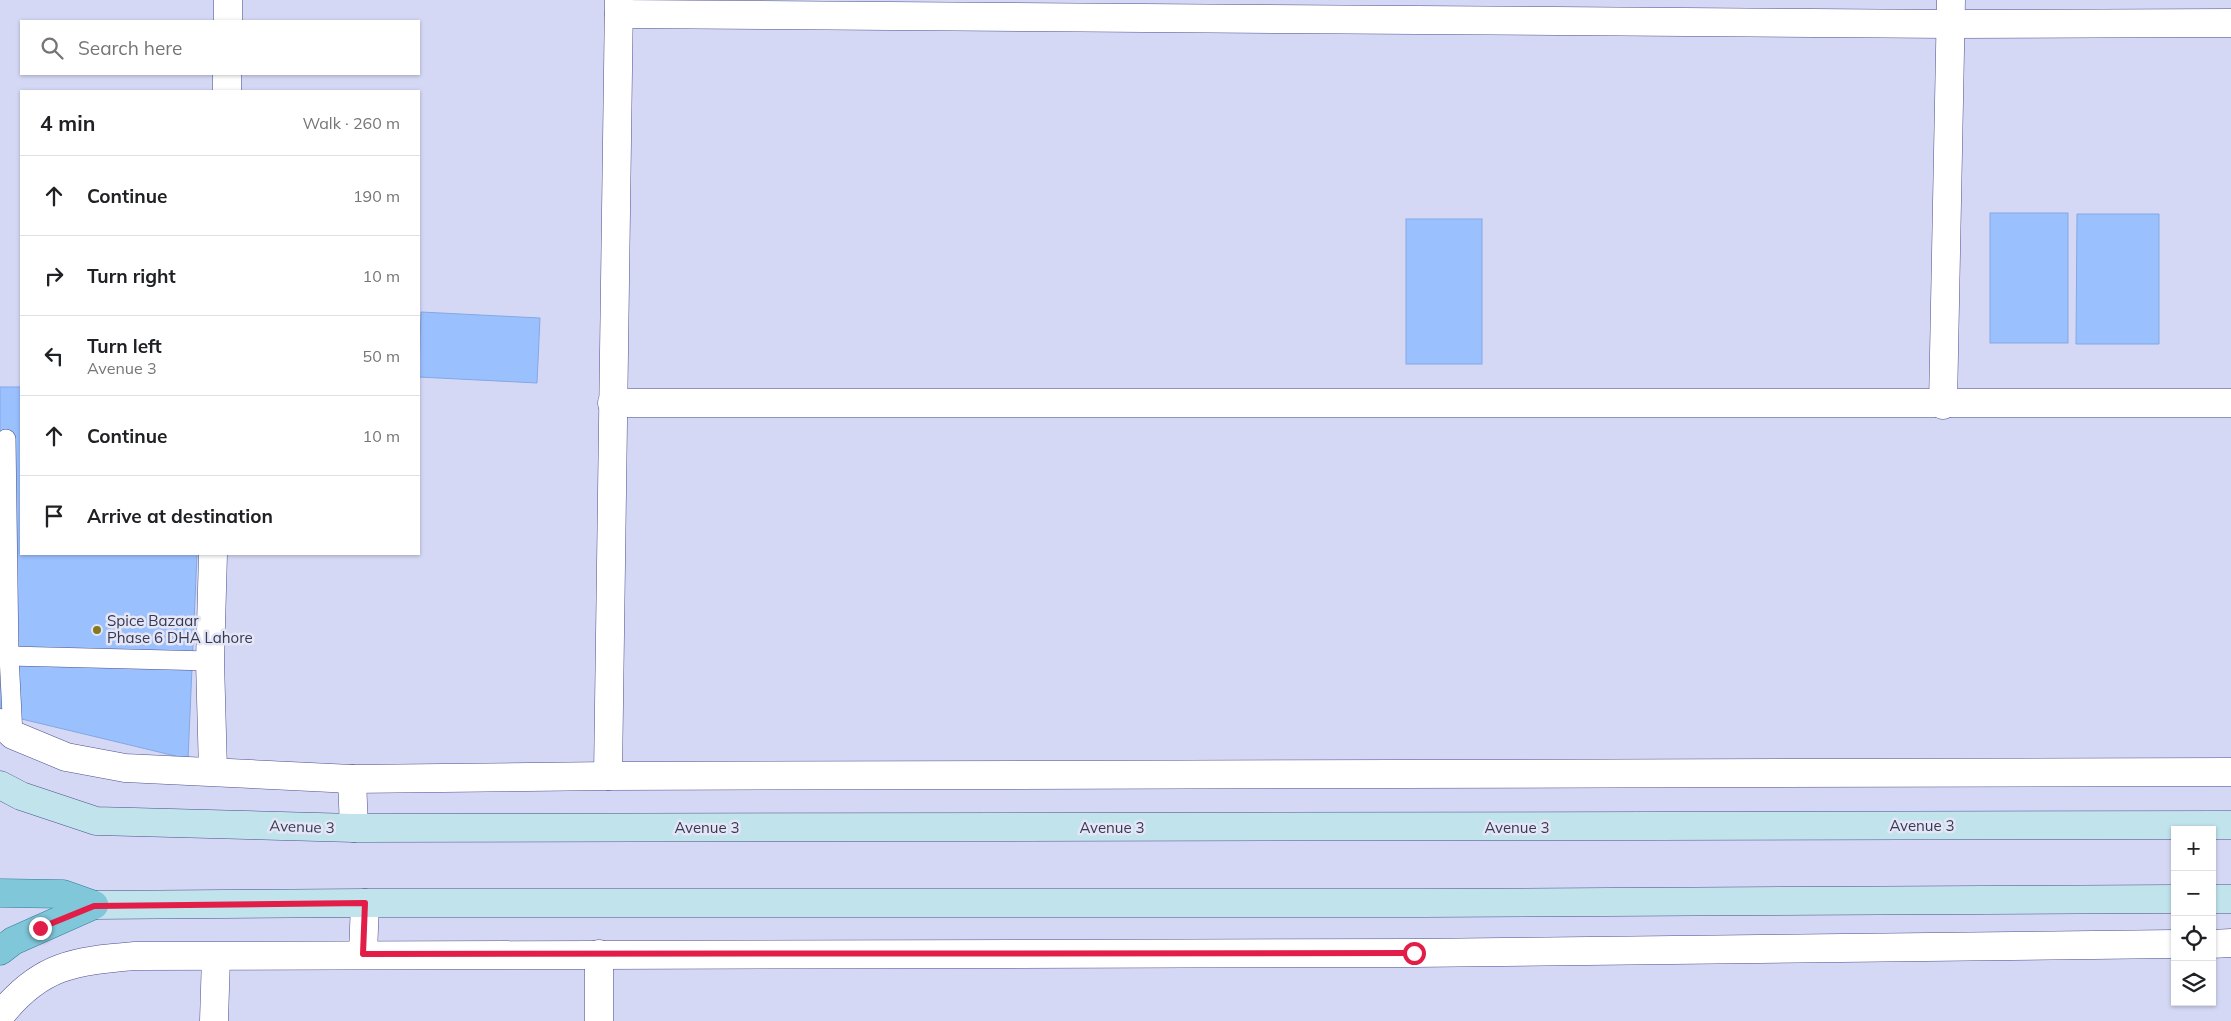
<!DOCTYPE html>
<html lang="en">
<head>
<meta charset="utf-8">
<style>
  :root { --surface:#fff; --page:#f6f6f6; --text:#202124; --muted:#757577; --line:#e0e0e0 }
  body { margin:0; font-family:Mulish,sans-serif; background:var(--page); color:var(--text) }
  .controls { position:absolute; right:15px; bottom:15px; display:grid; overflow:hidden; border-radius:0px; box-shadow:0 1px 4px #0004 }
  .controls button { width:45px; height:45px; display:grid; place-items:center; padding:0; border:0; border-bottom:1px solid var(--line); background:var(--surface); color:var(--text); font:25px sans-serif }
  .stop { position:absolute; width:15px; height:15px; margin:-11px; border:4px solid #e11d48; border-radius:50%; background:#fff }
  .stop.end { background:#e11d48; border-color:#fff; box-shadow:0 1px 5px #0008 }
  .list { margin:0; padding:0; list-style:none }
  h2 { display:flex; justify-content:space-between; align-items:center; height:65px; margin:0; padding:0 20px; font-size:21px }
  h2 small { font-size:16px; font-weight:400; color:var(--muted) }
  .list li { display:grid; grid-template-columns:32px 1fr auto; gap:15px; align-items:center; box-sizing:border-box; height:80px; padding:0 20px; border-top:1px solid var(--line) }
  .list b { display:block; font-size:19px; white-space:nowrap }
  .list p { margin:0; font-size:16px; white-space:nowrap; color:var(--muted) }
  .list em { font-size:16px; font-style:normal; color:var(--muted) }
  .icon { flex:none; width:28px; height:28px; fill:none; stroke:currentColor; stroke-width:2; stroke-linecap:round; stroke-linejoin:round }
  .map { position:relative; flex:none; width:2231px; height:1021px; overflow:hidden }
  .search { position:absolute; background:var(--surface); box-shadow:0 1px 4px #0004; left:20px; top:20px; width:400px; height:55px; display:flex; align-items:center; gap:12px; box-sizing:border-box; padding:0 18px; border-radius:0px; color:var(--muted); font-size:19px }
  .panel { position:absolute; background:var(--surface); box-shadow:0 1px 4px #0004; left:20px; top:90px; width:400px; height:465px; border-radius:0px }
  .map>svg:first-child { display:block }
  .building { fill:#9ac0fe; stroke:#83a8e4 }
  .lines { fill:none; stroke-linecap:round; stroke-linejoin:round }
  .service-casing { stroke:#4d4f8c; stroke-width:20 }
  .minor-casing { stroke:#4d4f8c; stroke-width:29 }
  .secondary-casing { stroke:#4d4f8c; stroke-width:29 }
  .primary-casing { stroke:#2f7c9a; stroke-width:29 }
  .service { stroke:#fff; stroke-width:19 }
  .minor { stroke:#fff; stroke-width:28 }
  .secondary { stroke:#c0e3ec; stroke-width:28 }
  .primary { stroke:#80c7d9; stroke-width:28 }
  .route { stroke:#e11d48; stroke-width:6 }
  .poi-dot { fill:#87781d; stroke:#e5e6f5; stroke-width:2 }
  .labels { text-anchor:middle; stroke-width:5; stroke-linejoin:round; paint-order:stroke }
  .poi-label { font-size:15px; fill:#353854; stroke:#e5e6f5; text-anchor:start }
  .street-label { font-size:15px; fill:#353854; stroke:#e5e6f5 }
</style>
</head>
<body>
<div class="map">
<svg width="2231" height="1021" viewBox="0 0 2231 1021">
  <rect width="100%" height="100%" fill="#d5d8f5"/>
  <g class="building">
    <rect x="1990" y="213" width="78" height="130"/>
    <polygon points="2077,214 2159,214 2159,344 2076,344"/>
    <rect x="1406" y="219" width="76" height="145"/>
    <polygon points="421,312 540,318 537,383 419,377"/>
    <polygon points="0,387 21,387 21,554 197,554 188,759 5,715 0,707"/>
  </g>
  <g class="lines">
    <g class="service-casing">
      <g id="service">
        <polyline points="6,439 9,656 13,735"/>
        <polyline points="9,656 210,661"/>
      </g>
    </g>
    <g class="minor-casing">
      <g id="minor">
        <polyline points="619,14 1950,24 2231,23"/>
        <polyline points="228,21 228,0"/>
        <polyline points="227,91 227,74"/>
        <polyline points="612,403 2231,403"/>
        <polyline points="1943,405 1951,0"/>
        <polyline points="213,554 210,661 213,771"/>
        <polyline points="0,723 13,735 66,757 125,768 352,779 608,776 2231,772"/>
        <polyline points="608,776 619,0"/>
        <polyline points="352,779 354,828"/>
        <polyline points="2212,944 2231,943"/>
        <polyline points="363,954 365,903"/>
        <path d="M0 1016C40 965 74 961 135 956L1414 953 2175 944"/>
        <polyline points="214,1021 216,957"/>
        <polyline points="599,1021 599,954"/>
      </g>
    </g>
    <g class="secondary-casing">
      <g id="secondary">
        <polyline points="0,785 21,796 96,821 354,828 2231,825"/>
        <polyline points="2212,899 2231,899"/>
        <polyline points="94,905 365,903 1422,903 2175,899"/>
      </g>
    </g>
    <g class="primary-casing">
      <g id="primary">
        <polyline points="0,893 63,894 94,905"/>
        <polyline points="0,951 13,941 94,905"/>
      </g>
    </g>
    <use href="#service" class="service"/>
    <use href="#minor" class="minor"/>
    <use href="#secondary" class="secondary"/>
    <use href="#primary" class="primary"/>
  </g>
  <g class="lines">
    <polyline class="route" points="40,928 94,906 365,903 363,954 1414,953"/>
  </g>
  <circle class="poi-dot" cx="97" cy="630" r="5"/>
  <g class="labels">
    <g class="poi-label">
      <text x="107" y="626">Spice Bazaar<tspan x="107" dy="17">Phase 6 DHA Lahore</tspan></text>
    </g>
    <g class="street-label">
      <text x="1922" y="831">Avenue 3</text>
      <text transform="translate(302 827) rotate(2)" y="5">Avenue 3</text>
      <text x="707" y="833">Avenue 3</text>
      <text x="1112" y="833">Avenue 3</text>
      <text x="1517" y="833">Avenue 3</text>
    </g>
  </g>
</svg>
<div class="controls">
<button>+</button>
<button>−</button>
<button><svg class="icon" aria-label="locate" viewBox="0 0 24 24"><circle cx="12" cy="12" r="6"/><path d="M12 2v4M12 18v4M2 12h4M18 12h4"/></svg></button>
<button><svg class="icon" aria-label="layers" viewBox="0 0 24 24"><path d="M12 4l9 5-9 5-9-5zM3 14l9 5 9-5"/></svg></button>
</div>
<div class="stop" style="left:1414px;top:953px"></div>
<div class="stop end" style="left:40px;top:928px"></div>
<div class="search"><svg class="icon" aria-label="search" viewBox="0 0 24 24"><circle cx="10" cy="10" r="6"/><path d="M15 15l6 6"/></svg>Search here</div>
<section class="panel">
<h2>4 min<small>Walk · 260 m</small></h2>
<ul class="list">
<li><svg class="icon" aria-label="ahead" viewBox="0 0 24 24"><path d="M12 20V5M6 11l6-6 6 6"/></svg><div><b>Continue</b></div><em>190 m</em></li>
<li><svg class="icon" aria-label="right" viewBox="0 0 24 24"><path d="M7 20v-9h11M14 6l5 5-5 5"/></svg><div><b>Turn right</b></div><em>10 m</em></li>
<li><svg class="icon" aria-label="left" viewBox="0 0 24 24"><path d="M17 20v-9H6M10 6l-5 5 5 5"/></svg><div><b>Turn left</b><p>Avenue 3</p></div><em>50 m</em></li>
<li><svg class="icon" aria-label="ahead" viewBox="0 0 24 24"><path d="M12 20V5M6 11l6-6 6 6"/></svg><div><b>Continue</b></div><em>10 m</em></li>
<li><svg class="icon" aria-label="arrive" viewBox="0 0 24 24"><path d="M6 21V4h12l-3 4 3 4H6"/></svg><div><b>Arrive at destination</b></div></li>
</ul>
</section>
</div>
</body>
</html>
